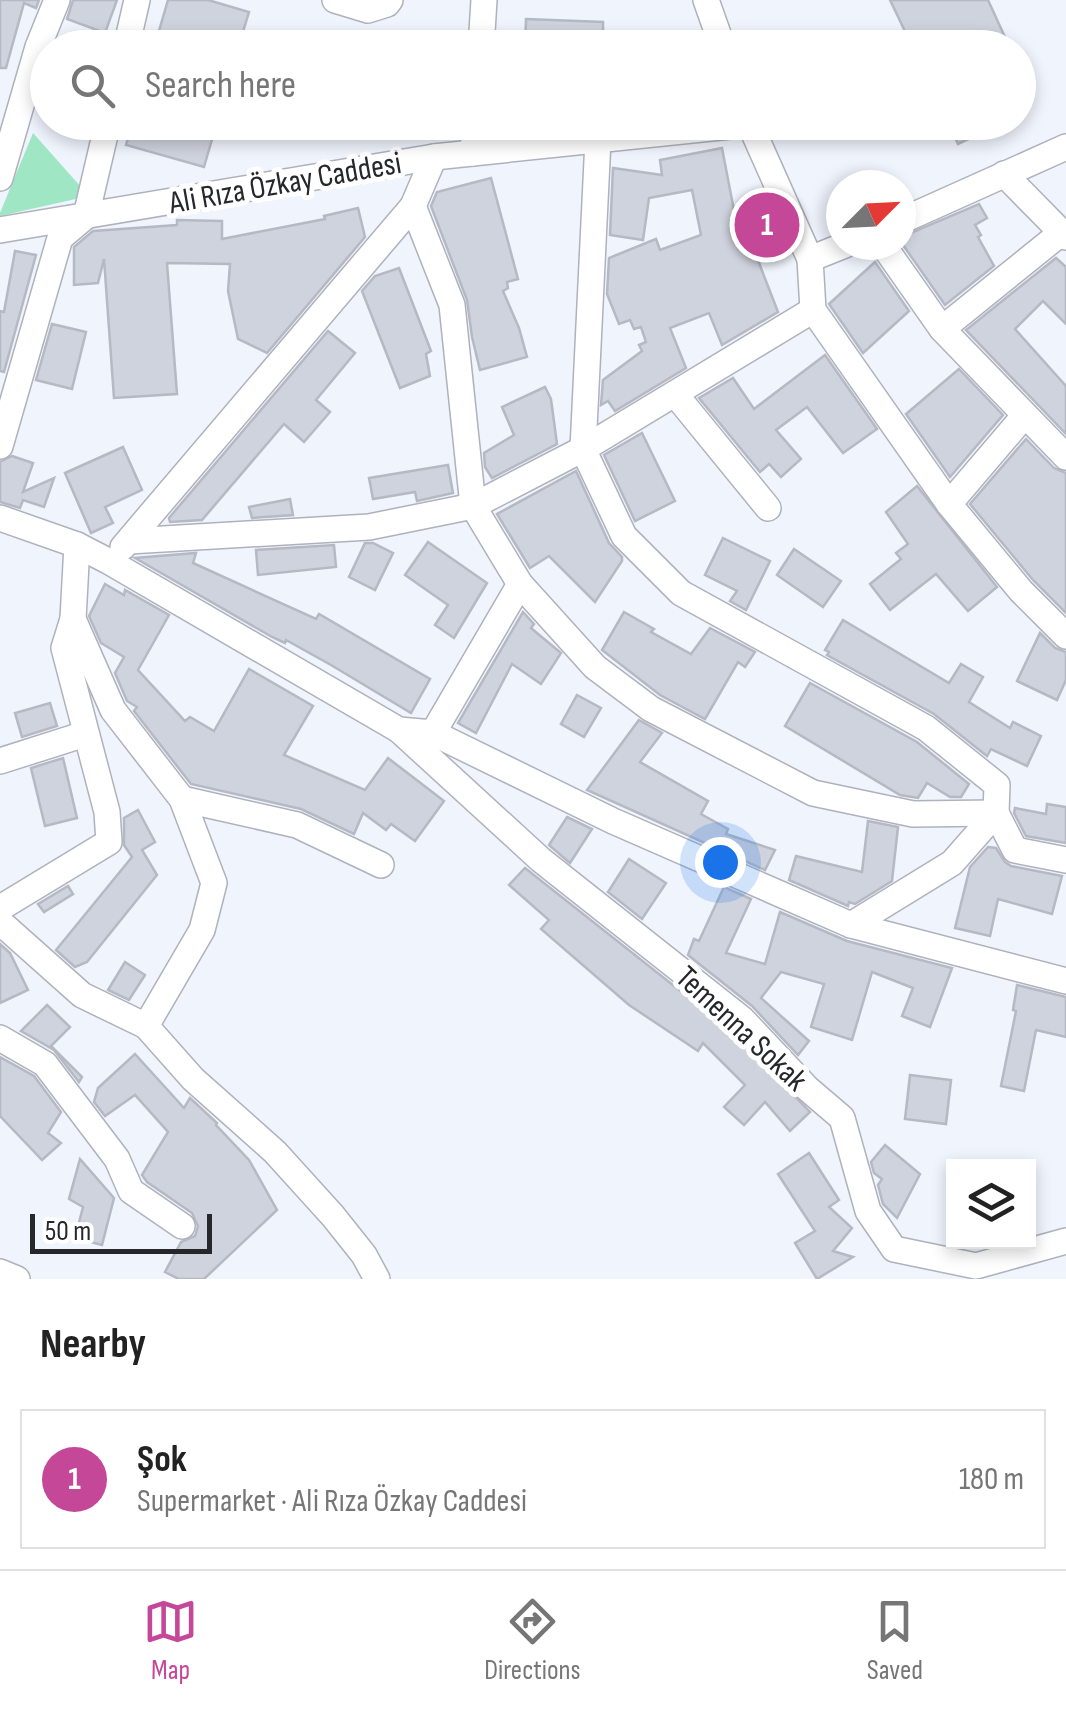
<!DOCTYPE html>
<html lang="en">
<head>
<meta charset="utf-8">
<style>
  :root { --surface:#fff; --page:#f2f2f2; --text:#222; --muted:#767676; --line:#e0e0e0; --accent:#c54898 }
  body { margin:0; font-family:"Sofia Sans Condensed",sans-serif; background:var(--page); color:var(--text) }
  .controls { position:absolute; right:30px; bottom:30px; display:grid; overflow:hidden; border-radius:0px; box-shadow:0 5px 15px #0003 }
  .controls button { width:90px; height:90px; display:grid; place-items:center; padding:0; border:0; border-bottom:2px solid var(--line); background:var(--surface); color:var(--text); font:50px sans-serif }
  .compass { position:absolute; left:826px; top:170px; width:90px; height:90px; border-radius:50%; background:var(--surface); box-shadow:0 5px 15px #0003; rotate:66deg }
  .scale { position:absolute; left:30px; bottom:25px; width:182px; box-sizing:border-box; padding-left:10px; border:5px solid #25272b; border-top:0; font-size:28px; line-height:35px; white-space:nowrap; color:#25272b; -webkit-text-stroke:8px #fff; paint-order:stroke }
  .you { position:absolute; left:720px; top:862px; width:35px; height:35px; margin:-25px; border:8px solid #fff; border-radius:50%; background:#1a73e8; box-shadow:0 0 0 15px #1a73e833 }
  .badge { display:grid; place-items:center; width:65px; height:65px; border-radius:50%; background:var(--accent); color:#fff; font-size:32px; font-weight:700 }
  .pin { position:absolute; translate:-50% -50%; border:5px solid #fff; box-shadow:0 2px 10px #0006 }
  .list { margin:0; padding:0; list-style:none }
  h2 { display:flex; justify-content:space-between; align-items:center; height:130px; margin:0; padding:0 40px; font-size:42px }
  h2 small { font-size:32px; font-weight:400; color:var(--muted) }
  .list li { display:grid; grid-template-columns:65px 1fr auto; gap:30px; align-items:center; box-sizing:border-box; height:140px; margin:0 20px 20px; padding:0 20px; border:2px solid var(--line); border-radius:0px }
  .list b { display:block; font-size:38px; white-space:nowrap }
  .list p { margin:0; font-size:32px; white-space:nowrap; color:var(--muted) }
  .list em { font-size:32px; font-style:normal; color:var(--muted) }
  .icon { flex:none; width:55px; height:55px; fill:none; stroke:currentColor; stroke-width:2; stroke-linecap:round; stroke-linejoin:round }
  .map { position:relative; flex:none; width:1066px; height:1279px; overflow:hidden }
  .search { position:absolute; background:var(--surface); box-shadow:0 5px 15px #0003; left:30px; right:30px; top:30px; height:110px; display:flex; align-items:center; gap:25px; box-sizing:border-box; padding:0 35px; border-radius:55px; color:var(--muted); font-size:38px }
  .sheet { height:290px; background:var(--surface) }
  nav { display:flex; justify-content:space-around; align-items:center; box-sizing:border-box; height:140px; border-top:2px solid var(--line); background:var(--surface); font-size:28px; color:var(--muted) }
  nav a { display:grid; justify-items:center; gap:5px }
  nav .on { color:var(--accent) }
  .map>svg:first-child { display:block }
  .park { fill:#9fe6c5 }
  .building { fill:#cfd3de; stroke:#b5b9c4; stroke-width:2.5 }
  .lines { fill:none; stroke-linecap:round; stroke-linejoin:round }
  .minor-casing { stroke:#afb2bd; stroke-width:28 }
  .minor { stroke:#fff; stroke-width:25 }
  .labels { text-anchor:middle; stroke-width:10; stroke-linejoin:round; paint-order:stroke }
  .street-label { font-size:32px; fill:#25272b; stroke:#fff }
</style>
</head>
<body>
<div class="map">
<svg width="1066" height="1279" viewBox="0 0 1066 1279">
  <rect width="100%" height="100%" fill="#f0f4fd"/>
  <polygon class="park" points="33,133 89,196 0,216 0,213"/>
  <g class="building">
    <polygon points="0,0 39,0 36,8 24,3 6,68 0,68"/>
    <polygon points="73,0 117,0 105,33 67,19"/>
    <polygon points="168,0 208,0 249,12 238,48 154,48"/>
    <polygon points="890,0 988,0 1010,48 913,48"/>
    <polygon points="526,19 603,22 603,48 525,48"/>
    <polygon points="133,122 217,122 204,167 126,145"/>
    <polygon points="948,122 1004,122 958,144"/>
    <polygon points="722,148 736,221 742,219 778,312 722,345 709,313 670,328 686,368 615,411 608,401 601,405 603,380 642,351 639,345 646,342 641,327 634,329 630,320 619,324 607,294 609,258 656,239 660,250 701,235 692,190 649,198 643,240 610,235 613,168 662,175 660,160"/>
    <polygon points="491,178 518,279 507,282 508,288 503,291 519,328 527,357 480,370 472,337 467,300 431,206 437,192"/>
    <polygon points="979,204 987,218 975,225 981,235 978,237 994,266 945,305 901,242 901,237"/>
    <polygon points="358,208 365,237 267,353 238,339 228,291 230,264 167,263 177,394 114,398 104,259 98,283 74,285 74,247 93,231 177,225 177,220 222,221 222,239 325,219 324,216"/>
    <polygon points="15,251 36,255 4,372 0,371 0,311 4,312"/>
    <polygon points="1056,258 1066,267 1066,324 1043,301 1015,329 1066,386 1066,434 966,330"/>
    <polygon points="875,262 909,311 863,353 829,304"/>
    <polygon points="399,268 431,351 426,354 430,376 400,388 362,291 375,276"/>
    <polygon points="52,324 86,332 72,389 36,380"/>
    <polygon points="328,331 355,353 316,400 330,412 304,442 284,424 202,520 170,522 169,518"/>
    <polygon points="825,355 877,429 843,453 807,407 776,430 801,459 781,477 769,464 760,472 699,398 733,378 754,409"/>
    <polygon points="959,369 1003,415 950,477 906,414"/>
    <polygon points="545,387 551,399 557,444 492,478 485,467 484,453 514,435 502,407"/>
    <polygon points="642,433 675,501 635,521 604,455"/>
    <polygon points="1026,439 1054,468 1066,473 1066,613 1033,580 970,504"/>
    <polygon points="123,447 142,490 105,507 113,523 91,533 65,473"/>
    <polygon points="12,456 33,463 23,492 54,478 44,507 23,500 20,508 0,502 0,462"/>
    <polygon points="448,465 453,493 417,501 415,492 373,499 369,478"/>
    <polygon points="576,471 609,543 622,557 622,561 595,602 549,556 530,568 497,514"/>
    <polygon points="917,486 997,587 968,611 936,574 890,610 870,584 901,559 896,553 908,544 886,512"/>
    <polygon points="290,499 293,515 252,518 249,507"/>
    <polygon points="723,538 770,561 746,610 730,601 737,591 705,575"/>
    <polygon points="428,542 487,583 454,638 435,625 448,605 405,575"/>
    <polygon points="365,543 373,543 393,553 375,590 349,577"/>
    <polygon points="334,545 336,567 258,575 256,550"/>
    <polygon points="794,549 841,581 823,607 777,575"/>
    <polygon points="196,553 193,563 316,619 319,614 430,679 411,713 331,665 286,640 285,643 272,637 135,558"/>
    <polygon points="105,584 124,595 125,590 169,615 138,670 185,721 190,717 214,731 249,669 313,706 284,755 365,790 388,758 444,801 415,841 391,824 386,830 363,813 354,834 301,809 191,784 134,711 137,707 127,701 115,673 124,657 101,643 89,616"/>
    <polygon points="523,612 534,624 531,628 561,653 541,684 512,664 476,733 458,723"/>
    <polygon points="624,612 654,629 651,632 691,654 710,628 755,652 745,667 738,662 705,719 660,695 602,650"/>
    <polygon points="843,620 949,683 961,664 983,677 969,702 1010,728 1013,722 1041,736 1027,766 991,749 987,756 934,714 827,655 829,652 825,650"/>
    <polygon points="1040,633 1055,648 1066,652 1066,680 1057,700 1017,681"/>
    <polygon points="810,683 917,742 969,784 961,797 950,797 927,783 918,798 900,795 785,726"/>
    <polygon points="577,695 601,708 584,737 561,724"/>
    <polygon points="50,703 57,726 22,737 15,713"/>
    <polygon points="639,720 662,733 640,762 708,801 701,814 728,829 726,834 775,850 765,870 587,790"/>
    <polygon points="63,758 77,818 45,826 31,768"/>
    <polygon points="1047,804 1066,807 1066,843 1026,836 1014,813 1015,808 1046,814"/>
    <polygon points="138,810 155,842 142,850 157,875 87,962 75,967 56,950 132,857 124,845 124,818"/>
    <polygon points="567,817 592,829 570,863 549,845"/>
    <polygon points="868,821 898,827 892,881 855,904 849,902 848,906 789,880 796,856 862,872"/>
    <polygon points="988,847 996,848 1005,862 1011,866 1062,876 1052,914 998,899 990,936 955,928 970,867"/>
    <polygon points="629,859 666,883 642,919 608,892"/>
    <polygon points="525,868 731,1031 810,1112 790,1131 765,1102 744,1125 724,1107 745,1085 703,1043 698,1051 629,1005 541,929 549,920 509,885"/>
    <polygon points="68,886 73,894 44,912 38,904"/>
    <polygon points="724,887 751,899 726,953 765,964 780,912 847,941 952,968 930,1027 902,1016 913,988 872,972 852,1040 811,1027 824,984 781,972 761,998 809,1041 798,1055 752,1006 688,955 694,939 699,941"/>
    <polygon points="0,944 10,953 28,990 0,1003"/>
    <polygon points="125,962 145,975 129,1000 108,990"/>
    <polygon points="1017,985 1066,997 1066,1037 1036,1030 1024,1091 1001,1086 1016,1011 1013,1010"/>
    <polygon points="47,1005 70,1027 51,1046 82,1077 79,1082 54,1050 21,1031"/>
    <polygon points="135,1054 184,1108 190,1098 217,1123 216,1125 249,1160 277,1210 204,1279 179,1279 165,1272 181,1242 195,1236 198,1226 192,1213 147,1182 142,1175 168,1132 135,1095 105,1116 94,1102 98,1088"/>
    <polygon points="0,1057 34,1076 61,1112 48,1133 61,1143 42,1160 0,1116"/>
    <polygon points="910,1075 951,1080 946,1124 905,1119"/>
    <polygon points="885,1145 920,1174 897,1218 883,1204 878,1185 882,1179 874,1173 871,1162"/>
    <polygon points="809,1153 839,1200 829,1207 852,1228 833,1251 853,1257 817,1279 795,1243 815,1231 778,1174"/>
    <polygon points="80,1159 114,1198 102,1245 75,1238 83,1207 69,1199"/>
  </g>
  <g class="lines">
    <g class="minor-casing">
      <g id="minor">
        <polyline points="335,0 368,10 387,4 390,0"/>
        <polyline points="706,0 723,48"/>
        <polyline points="126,48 137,0"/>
        <polyline points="481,48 484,0"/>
        <polyline points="749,122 810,259 813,310 949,504 1021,591 1066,636"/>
        <polyline points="598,140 583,449 624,536 681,593 926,728 997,785 996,813 952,863 851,925"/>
        <polyline points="473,153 475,122"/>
        <polyline points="1004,174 1066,237"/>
        <polyline points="0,178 38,47 57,0"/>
        <polyline points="413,206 452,305 473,506 520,584 595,667 651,709 813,793 913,814 996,813 1015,850 1066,860"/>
        <polyline points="901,221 1066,147"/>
        <polyline points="0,230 434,157 750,124"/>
        <polyline points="883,245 942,329 1066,457"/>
        <polyline points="810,259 845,245"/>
        <polyline points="942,329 1061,233"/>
        <polyline points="675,394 768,508"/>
        <polyline points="0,446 60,238 86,216 108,122"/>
        <polyline points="949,504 1024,416"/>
        <polyline points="0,518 77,545 108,561 399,730 433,733 613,821 851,925 1066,981"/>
        <polyline points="129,541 369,527 473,506 583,449 813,310"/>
        <polyline points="77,545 73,619 113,710 182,799 214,883 202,930 146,1026"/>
        <polyline points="123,547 413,206 434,157"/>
        <polyline points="399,730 541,860 742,1019 808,1089 842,1118 868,1211 894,1249 976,1266 1066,1241"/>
        <polyline points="433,733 520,584"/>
        <polyline points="0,761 85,734"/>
        <polyline points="182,799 297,825 381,865"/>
        <polyline points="0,908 109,842 107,812 64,648 73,619"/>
        <polyline points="0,922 82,995 146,1026 193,1079 275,1152 333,1216 364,1255 377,1279"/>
        <polyline points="0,1038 45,1064 117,1159 131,1191 182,1226"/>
        <polyline points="0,1272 17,1279"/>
      </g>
    </g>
    <use href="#minor" class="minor"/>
  </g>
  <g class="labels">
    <g class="street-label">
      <text transform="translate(285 182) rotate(-10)" y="11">Ali Rıza Özkay Caddesi</text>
      <text transform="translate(742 1028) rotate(43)" y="11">Temenna Sokak</text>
    </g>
  </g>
</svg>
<div class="controls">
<button><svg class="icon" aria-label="layers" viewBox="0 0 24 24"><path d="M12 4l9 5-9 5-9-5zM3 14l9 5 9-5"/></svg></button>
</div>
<svg class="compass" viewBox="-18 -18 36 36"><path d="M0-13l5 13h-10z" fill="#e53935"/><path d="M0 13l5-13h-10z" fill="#767676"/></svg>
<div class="scale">50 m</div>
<div class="you"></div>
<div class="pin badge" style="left:767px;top:225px">1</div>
<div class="search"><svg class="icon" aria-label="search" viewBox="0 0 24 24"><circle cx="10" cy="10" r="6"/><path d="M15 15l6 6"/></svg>Search here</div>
</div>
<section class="sheet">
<h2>Nearby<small></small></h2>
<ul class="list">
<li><span class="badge">1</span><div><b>Şok</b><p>Supermarket · Ali Rıza Özkay Caddesi</p></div><em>180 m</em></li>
</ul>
</section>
<nav>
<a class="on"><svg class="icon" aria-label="map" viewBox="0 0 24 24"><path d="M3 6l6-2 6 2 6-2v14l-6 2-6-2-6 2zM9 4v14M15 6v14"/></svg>Map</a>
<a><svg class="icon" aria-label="directions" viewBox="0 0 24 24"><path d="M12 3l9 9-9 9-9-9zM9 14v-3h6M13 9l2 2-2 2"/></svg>Directions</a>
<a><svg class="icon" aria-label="saved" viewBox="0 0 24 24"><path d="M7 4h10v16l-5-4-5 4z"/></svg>Saved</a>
</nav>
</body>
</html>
